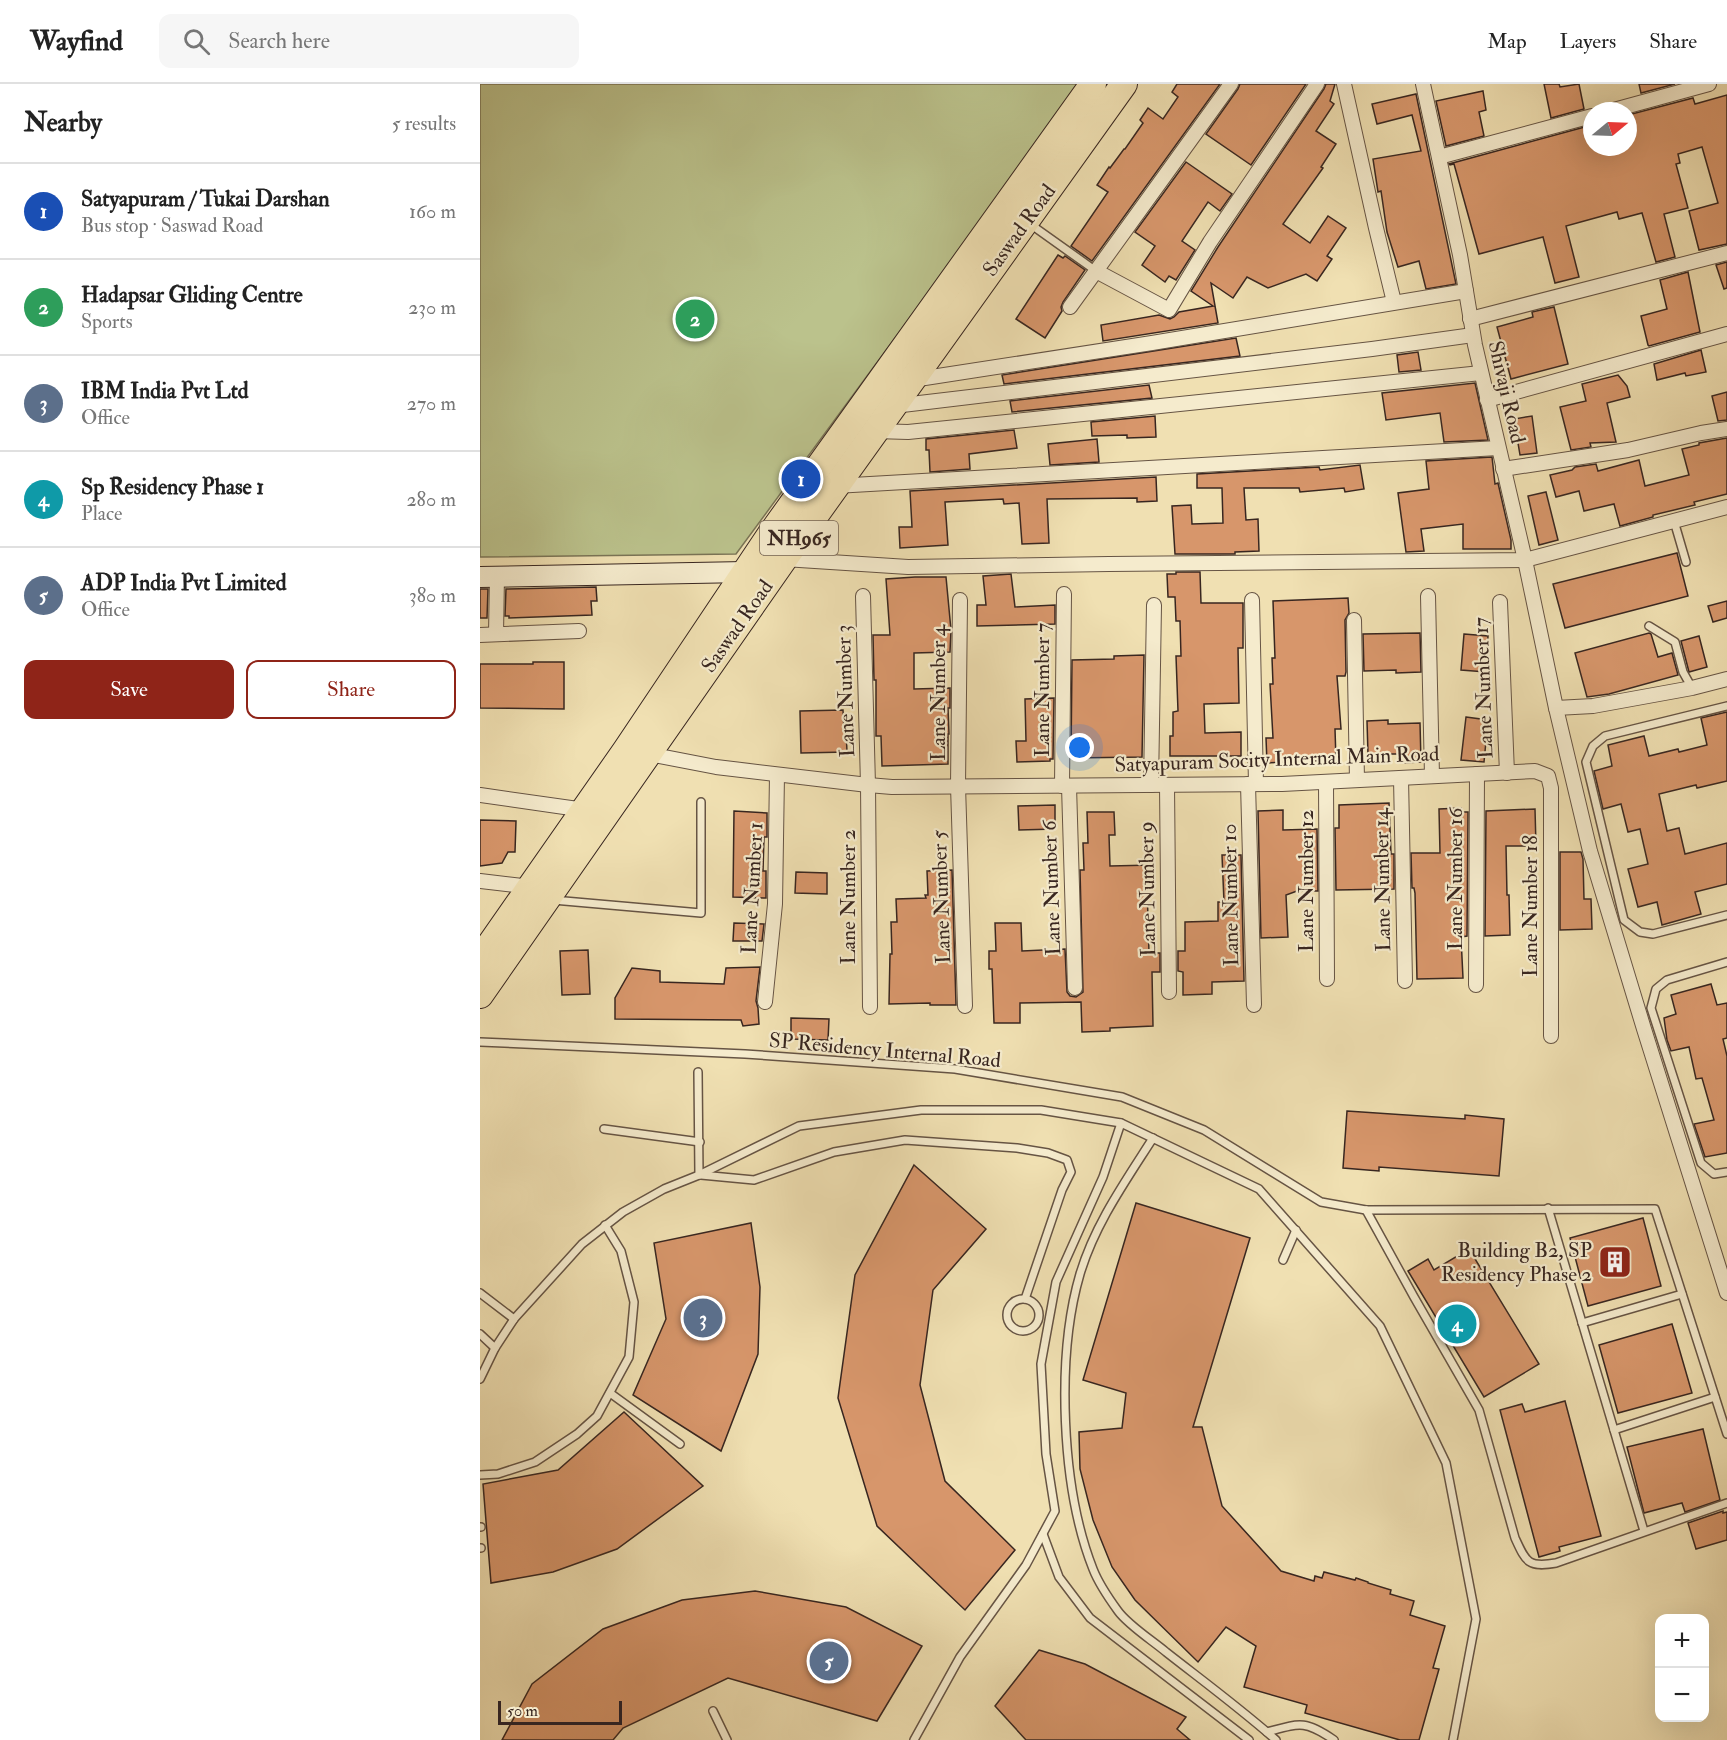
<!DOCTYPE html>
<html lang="en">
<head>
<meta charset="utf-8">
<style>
  :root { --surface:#fff; --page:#f6f6f6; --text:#222; --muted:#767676; --line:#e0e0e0; --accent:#8f2418 }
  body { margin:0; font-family:"IM FELL Double Pica",serif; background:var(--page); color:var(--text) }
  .controls { position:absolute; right:18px; bottom:18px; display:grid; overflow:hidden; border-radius:12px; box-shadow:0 6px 24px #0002 }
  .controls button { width:54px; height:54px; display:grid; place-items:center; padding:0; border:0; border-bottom:2px solid var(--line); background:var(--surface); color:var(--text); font:30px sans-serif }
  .compass { position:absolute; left:1103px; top:18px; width:54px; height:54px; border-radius:50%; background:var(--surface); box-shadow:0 6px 24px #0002; rotate:71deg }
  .scale { position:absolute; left:18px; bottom:15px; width:124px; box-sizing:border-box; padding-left:6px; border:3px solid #382620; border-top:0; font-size:16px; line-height:21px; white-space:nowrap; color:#382620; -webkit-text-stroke:4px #f5ebcd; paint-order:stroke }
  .you { position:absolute; left:600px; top:664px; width:21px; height:21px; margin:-15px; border:4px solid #fff; border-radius:50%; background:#1a73e8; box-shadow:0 0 0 9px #1a73e833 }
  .badge { display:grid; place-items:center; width:39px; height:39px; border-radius:50%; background:var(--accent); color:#fff; font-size:20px; font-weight:700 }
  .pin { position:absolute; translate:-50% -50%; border:3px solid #fff; box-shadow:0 2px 6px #0006 }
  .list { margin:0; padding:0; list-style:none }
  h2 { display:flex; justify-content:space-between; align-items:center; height:78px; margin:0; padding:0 24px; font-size:26px }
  h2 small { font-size:20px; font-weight:400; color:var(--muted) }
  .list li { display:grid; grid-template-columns:39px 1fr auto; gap:18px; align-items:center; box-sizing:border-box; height:96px; padding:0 24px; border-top:2px solid var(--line) }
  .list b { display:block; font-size:22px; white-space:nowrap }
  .list p { margin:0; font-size:20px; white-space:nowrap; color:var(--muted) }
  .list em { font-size:20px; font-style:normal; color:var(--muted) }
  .actions { display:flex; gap:12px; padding:18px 24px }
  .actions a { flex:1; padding:14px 0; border:2px solid var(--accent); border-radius:12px; text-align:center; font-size:21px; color:var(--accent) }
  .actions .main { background:var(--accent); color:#fff }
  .icon { flex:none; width:33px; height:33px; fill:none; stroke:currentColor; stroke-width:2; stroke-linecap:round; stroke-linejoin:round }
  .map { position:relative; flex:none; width:1247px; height:1656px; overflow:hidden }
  header { display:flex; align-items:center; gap:36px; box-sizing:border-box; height:84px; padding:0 30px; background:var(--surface); border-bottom:2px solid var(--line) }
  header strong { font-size:28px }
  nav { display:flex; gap:33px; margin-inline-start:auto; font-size:21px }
  .search { width:420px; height:54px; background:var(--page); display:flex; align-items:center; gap:15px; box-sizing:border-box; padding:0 21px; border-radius:12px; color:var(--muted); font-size:22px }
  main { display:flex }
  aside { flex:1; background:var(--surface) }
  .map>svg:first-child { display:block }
  .green { fill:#bbc28c; stroke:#7a7456; stroke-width:1.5 }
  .building { fill:#d7966b; stroke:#382620; stroke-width:1.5 }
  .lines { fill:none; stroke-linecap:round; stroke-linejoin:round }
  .lane-casing { stroke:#665444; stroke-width:10 }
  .street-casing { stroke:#665444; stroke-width:16 }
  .secondary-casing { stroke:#382620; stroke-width:22 }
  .highway-casing { stroke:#382620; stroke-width:28 }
  .lane { stroke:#f5ebcd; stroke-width:7 }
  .street { stroke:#f5ebcd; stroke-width:14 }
  .secondary { stroke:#f5ebcd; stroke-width:20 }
  .highway { stroke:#f0e0b2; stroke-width:26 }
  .labels { text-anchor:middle; stroke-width:4.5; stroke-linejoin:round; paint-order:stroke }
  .shield { fill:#f5ebcd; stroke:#716154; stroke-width:1.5 }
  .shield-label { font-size:20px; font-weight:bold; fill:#382620 }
  .street-label { font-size:21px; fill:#382620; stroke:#f5ebcd }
  .poi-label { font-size:21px; fill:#382620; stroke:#f5ebcd; text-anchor:end }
</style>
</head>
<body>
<header>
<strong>Wayfind</strong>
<div class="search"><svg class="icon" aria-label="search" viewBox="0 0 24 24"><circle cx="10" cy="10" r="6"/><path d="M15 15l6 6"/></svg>Search here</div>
<nav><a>Map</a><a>Layers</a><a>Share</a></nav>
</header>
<main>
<aside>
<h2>Nearby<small>5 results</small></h2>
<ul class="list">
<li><span class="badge" style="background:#1a4fb4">1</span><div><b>Satyapuram / Tukai Darshan</b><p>Bus stop · Saswad Road</p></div><em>160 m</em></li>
<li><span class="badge" style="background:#2e9e5b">2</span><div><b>Hadapsar Gliding Centre</b><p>Sports</p></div><em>230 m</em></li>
<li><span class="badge" style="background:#5c6f8a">3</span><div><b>IBM India Pvt Ltd</b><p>Office</p></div><em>270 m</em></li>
<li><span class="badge" style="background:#0f9aa8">4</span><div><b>Sp Residency Phase 1</b><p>Place</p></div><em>280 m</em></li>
<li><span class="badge" style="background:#5c6f8a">5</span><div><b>ADP India Pvt Limited</b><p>Office</p></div><em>380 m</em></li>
</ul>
<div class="actions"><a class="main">Save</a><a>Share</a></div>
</aside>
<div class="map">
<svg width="1247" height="1656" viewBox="0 0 1247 1656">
  <rect width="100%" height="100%" fill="#f0e0b2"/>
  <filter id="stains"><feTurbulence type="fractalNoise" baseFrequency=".00333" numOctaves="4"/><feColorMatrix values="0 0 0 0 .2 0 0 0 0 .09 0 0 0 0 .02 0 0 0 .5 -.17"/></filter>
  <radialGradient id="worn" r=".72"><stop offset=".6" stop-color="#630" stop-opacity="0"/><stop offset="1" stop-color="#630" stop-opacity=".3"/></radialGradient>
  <polygon class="green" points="0,0 602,0 256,470 0,473"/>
  <g class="building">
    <polygon points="697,0 740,0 612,177 591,162 628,108 617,101 629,83 630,84 644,65 645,65 663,39 660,36 668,24 683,35 698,13 692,8"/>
    <polygon points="760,0 826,0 771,81 726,50 758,5"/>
    <polygon points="846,0 855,0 850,17 854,20 836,47 856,60 841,83 843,84 803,140 830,159 848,132 866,144 847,172 852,175 837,197 826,190 788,204 767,193 753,214 731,199 738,239 623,257 621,241 679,231 690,235 694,233 699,228 733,222 711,207 738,163 844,5"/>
    <polygon points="1064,0 1079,0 1080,3 1099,0 1104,25 1071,34"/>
    <polygon points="1159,0 1195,0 1161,9"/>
    <polygon points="1003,7 1006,26 999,28 1004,52 966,62 956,17"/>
    <polygon points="936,10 976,200 946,205 939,177 918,183 907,148 901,107 898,108 893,75 941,67 932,31 897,40 892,20"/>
    <polygon points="1247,11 1247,160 1219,166 1209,127 1238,119 1222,63 1198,70 1200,79 1196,80 1208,124 1184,130 1195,173 1176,178 1162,129 1139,135 1137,128 1086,142 1099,193 1075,199 1063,153 999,170 974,80 970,81 969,80 1112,41 1112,63 1148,63 1148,31 1213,14 1215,20"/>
    <polygon points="706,78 752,110 740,127 728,118 702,157 715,166 696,196 689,192 685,198 662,181 675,162 655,148"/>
    <polygon points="578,171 583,174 585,172 605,186 583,218 581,223 582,227 565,254 536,235"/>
    <polygon points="1247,178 1247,204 1244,205 1236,181"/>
    <polygon points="1208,188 1220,248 1169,262 1168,261 1161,232 1187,225 1180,196"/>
    <polygon points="1074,223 1088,280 1031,295 1017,243 1053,233 1052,228"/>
    <polygon points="756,254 760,272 524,300 522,291"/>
    <polygon points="1221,266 1226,288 1206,292 1205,289 1177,296 1174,280"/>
    <polygon points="938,268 941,286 919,288 917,271"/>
    <polygon points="1138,291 1147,302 1150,313 1127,319 1136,358 1110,359 1111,363 1091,366 1080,323 1106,317 1102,300"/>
    <polygon points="995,299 1008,356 964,358 960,329 906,336 902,309"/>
    <polygon points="669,301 672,314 532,328 530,317"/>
    <polygon points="1247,308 1247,336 1238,337 1232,312"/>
    <polygon points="675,332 676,353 647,354 647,351 612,352 611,338"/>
    <polygon points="1052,332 1057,369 1040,371 1034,335"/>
    <polygon points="534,346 537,364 489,370 490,385 450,388 449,366 446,366 446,355"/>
    <polygon points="1247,354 1247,410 1214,418 1215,421 1173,431 1173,433 1140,442 1134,420 1104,427 1099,407 1076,413 1070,391 1092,386 1095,383 1116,380 1118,387 1159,376 1165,402 1209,391 1202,365 1219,361 1219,359"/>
    <polygon points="617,355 619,378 570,381 568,360"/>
    <polygon points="1012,373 1015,400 1018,399 1031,456 1031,465 983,465 983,440 941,445 944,467 926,468 918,409 949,405 946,377"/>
    <polygon points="880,381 884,405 865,408 864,404 820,408 819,404 764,404 766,436 778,435 779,467 755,468 755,470 695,470 692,422 711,421 712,440 743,439 742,404 717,404 717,390 839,383 840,386"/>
    <polygon points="676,393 677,417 657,418 657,414 567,415 569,459 542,460 539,419 524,420 523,415 465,418 468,461 420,464 419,443 432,443 430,407"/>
    <polygon points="1066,408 1078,456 1059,461 1048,412"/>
    <polygon points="1197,469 1208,512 1085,544 1073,500"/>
    <polygon points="696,488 720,488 721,519 763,519 763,564 758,564 759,619 724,620 725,649 761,648 761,672 690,672 690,652 693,652 693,628 698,627 696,572 701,572 700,537 696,537 695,513 688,513 687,490 696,490"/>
    <polygon points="531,490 535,523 575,521 575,540 497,542 497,521 506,521 503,492"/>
    <polygon points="435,493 466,493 471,546 470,568 434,569 434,605 470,604 470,624 468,624 469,650 468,650 468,680 402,682 401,652 396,652 396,596 394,596 393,551 410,551 406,495"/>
    <polygon points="116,503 117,517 111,517 112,531 29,534 29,532 25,532 26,505"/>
    <polygon points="0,505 8,505 7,534 0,534"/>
    <polygon points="868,514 869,529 865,536 866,588 865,592 857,592 861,645 855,645 856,676 787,679 786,654 793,654 790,600 793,600 792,574 795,574 793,517"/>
    <polygon points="1247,517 1247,534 1233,538 1228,522"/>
    <polygon points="940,549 941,588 916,589 916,586 884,587 883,550"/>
    <polygon points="1169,549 1171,550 1178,573 1192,569 1198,591 1129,610 1107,613 1095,569"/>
    <polygon points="984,550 1008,552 1006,588 981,586"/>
    <polygon points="1219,552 1227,583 1209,588 1201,557"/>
    <polygon points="664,571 662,673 591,674 592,576 634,575 634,572"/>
    <polygon points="53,578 84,578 84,625 0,624 0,580 53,580"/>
    <polygon points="574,614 573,675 570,675 570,677 537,678 536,657 546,657 545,615"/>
    <polygon points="363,626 364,646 366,646 367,668 321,669 320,627"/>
    <polygon points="1247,628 1247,697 1217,704 1216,701 1179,710 1187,747 1199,744 1205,770 1247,759 1247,800 1215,808 1221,830 1182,841 1177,818 1158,823 1148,785 1168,780 1160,745 1148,748 1141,720 1123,725 1114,687 1132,682 1128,661 1164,652 1169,672 1198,665 1199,668 1227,661 1221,634"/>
    <polygon points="986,633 1008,636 1004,678 981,676"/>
    <polygon points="908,636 908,640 940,639 941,678 919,679 919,670 888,670 887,637"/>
    <polygon points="909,719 911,770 914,770 914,805 856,806 855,744 859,744 859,721"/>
    <polygon points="575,721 575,745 539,746 538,722"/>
    <polygon points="981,724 981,728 988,728 987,852 981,853 983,894 937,895 935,809 934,804 932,804 931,769 960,769 959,725"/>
    <polygon points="1055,725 1056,762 1026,762 1027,811 1029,811 1030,851 1005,852 1006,727"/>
    <polygon points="803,726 803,746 837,745 838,807 817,807 806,811 808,853 781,854 778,727"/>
    <polygon points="254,727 287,729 287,753 284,753 283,787 286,787 286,814 253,813"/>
    <polygon points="607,728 634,728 635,751 629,751 630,782 673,781 674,801 667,801 669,869 680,869 680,888 672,888 673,942 630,944 630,947 602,948 601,918 540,919 540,939 514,939 512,885 509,885 509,867 516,867 515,839 541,839 542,867 585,865 587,908 590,912 596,913 603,908 600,786 604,786 603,759 608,759"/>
    <polygon points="0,736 36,737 35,768 28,768 22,779 0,782"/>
    <polygon points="1080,768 1101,768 1103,775 1104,815 1111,815 1112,845 1080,846"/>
    <polygon points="742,771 761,771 764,897 732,898 732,910 703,911 703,888 698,887 698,867 705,867 705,838 738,837 738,818 744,818"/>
    <polygon points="472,786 476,921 450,921 450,919 409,920 410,870 412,870 411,838 417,838 416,815 446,814 445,811 448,811 447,787"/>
    <polygon points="316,788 347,789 347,810 315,809"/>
    <polygon points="254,839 284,840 282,857 253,857"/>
    <polygon points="108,866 110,910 82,911 80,867"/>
    <polygon points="280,883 276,917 278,924 279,940 263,942 261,936 135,935 135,914 152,884 180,887 180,898 244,900 246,884"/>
    <polygon points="1231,900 1237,921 1247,919 1247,954 1243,955 1247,972 1247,1069 1225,1073 1214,1040 1234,1036 1222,994 1216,995 1209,963 1191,967 1187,956 1184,934 1196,930 1191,911"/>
    <polygon points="311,934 349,935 348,956 311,955"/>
    <polygon points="867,1027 985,1035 985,1031 1024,1035 1019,1092 899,1083 899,1087 863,1084"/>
    <polygon points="434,1081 506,1145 453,1206 440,1301 465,1397 535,1466 485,1526 397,1442 358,1314 375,1191"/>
    <polygon points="656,1119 770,1154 713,1343 722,1343 742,1422 801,1487 834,1497 835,1492 842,1494 844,1488 875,1496 876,1494 888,1498 888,1499 911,1506 910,1510 934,1517 930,1531 965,1542 953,1584 959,1585 939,1656 920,1656 825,1629 827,1621 764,1603 776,1562 746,1543 718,1578 655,1516 632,1483 613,1436 600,1385 599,1348 642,1344 646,1309 603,1296"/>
    <polygon points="1163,1134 1181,1202 1108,1222 1090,1154"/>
    <polygon points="271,1139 280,1203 278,1270 241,1367 153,1311 186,1235 174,1159"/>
    <polygon points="989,1165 1059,1280 1004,1313 928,1187 948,1175 954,1186"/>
    <polygon points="1192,1240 1212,1309 1138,1329 1119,1261"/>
    <polygon points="1085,1317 1121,1452 1079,1463 1080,1467 1059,1473 1020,1326 1042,1320 1045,1328"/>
    <polygon points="144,1328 223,1402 137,1465 73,1488 11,1499 3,1400 78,1386"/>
    <polygon points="1223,1345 1240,1416 1205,1428 1202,1419 1164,1429 1147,1363"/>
    <polygon points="1243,1427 1243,1429 1247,1428 1247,1456 1216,1465 1208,1439"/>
    <polygon points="275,1507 366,1523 442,1562 397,1637 248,1594 143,1644 133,1656 22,1656 52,1600 123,1545 202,1516"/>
    <polygon points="559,1566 605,1580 706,1633 697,1645 710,1656 546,1656 515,1622"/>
  </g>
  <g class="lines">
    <g class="lane-casing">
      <g id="lane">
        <polyline points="550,140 616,187"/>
        <polyline points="1194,437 1206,478"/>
        <polyline points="1169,542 1195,558 1203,588 1212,604"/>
        <polyline points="1247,622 1125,652 1113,662 1106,678 1144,836 1160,848 1173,850 1247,831"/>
        <polyline points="73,816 221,829 221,718"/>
        <polyline points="1247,878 1187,896 1176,905 1171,924 1221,1079 1234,1090 1247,1088"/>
        <polyline points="0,958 265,970 475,985 642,1013 724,1046 841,1118 886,1126 1175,1125 1247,1350"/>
        <polyline points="218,988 219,1091"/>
        <polyline points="124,1045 220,1058"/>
        <path d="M673 1054C645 1098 615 1140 600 1190 576 1272 581 1404 613 1485 618 1498 630 1516 638 1527 648 1541 673 1557 686 1568 723 1597 761 1625 796 1656"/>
        <polyline points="221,1091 274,1096 354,1068 425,1056 537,1064 568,1069 587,1076 591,1088 582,1106 545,1215"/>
        <polyline points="1068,1124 1164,1447"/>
        <path d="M886 1126 934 1213 999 1326 1035 1454C1046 1478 1048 1484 1076 1479L1247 1419"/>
        <polyline points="803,1176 816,1146"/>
        <polyline points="0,1209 34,1235"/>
        <circle cx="543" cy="1231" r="16"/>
        <polyline points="1102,1239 1202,1210"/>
        <polyline points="0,1250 15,1264"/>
        <polyline points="0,1295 15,1264 34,1235 102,1160 143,1128 184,1105 219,1091 319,1042 441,1026 561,1026 641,1039 779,1105 900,1242 966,1379 996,1535 973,1656"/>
        <polyline points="130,1309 200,1360"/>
        <polyline points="1134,1346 1235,1313"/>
        <polyline points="0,1391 18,1390 55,1378 97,1350 117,1332 149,1273 154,1218 141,1167 125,1141"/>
        <polyline points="0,1443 1,1443"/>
        <polyline points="563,1450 579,1493 610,1534 769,1656"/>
        <polyline points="0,1464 1,1464"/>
        <polyline points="233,1627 247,1656"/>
        <path d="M787 1648C820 1639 825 1636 854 1656"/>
        <polyline points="434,1656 480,1573 546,1481 575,1427 566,1370 561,1280 576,1198 623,1093 641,1039"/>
      </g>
    </g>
    <g class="street-casing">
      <g id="street">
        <polyline points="864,0 896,144 914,218"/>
        <polyline points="943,0 980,171 995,261 1045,476 1076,624 1110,767 1164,945 1247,1209"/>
        <polyline points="1130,27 1229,0"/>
        <polyline points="959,73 1112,32"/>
        <polyline points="616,187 689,226 730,158 837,0"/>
        <polyline points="590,223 751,0"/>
        <polyline points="990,235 1247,169"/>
        <polyline points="432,296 672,259 986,207"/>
        <polyline points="1007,316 1247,250"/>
        <polyline points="414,322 892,265 993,251"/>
        <polyline points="395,347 428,348 1001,289"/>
        <polyline points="1023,385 1148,366 1221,349 1247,345"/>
        <polyline points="355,402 1018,364"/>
        <polyline points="304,475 428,483 629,480 1045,476 1247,423"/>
        <polyline points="383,512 388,701 390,923"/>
        <polyline points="948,512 952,692"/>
        <polyline points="480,516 478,702 485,922"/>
        <polyline points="772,516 776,700"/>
        <polyline points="1020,518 1027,689"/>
        <polyline points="874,536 877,696"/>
        <polyline points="16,550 17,492"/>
        <polyline points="0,551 99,547"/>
        <polyline points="1076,624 1113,622 1212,604 1247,595"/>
        <polyline points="169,670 236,683 388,701 412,703 802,700 1055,687 1068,692 1071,704 1071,952"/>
        <polyline points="921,694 925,897"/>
        <polyline points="846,698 847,895"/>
        <polyline points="768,700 774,921"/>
        <polyline points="671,701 674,521"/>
        <polyline points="687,701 689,908"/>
        <polyline points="582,702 584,510"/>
        <polyline points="589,702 595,904"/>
        <polyline points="0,711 105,726"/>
        <polyline points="0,797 51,803"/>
        <polyline points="996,901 997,690"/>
        <polyline points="285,918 295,820 297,691"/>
      </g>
    </g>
    <g class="secondary-casing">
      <polyline id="secondary" points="0,493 265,488"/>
    </g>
    <g class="highway-casing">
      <g id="highway">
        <polyline points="0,875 146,666 290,451 613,0"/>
        <polyline points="0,911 304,475 644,0"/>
      </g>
    </g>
    <use href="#lane" class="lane"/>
    <use href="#street" class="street"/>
    <use href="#secondary" class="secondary"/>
    <use href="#highway" class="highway"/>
  </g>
  <defs>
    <g id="building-square" transform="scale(1.725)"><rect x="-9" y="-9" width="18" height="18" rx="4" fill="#8f2418" stroke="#f5ebcd"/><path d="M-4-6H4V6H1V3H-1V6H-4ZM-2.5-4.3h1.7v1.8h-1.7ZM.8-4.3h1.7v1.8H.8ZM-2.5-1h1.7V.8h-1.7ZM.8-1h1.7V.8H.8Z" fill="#fff"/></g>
  </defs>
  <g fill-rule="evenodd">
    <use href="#building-square" x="1135" y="1178"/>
  </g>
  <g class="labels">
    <rect class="shield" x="280" y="437" width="78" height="34" rx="4.5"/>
    <g class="shield-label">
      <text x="319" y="461">NH965</text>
    </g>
    <g class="street-label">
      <text transform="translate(539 146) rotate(-54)" y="7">Saswad Road</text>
      <text transform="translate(1027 308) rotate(77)" y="7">Shivaji Road</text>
      <text transform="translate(257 542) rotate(-55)" y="7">Saswad Road</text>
      <text transform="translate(1003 604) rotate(-92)" y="7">Lane Number 17</text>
      <text transform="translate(562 606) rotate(-90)" y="7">Lane Number 7</text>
      <text transform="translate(365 607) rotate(-92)" y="7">Lane Number 3</text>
      <text transform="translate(458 609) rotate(-90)" y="7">Lane Number 4</text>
      <text transform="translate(797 675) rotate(-2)" y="7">Satyapuram Socity Internal Main Road</text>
      <text transform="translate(975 795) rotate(-90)" y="7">Lane Number 16</text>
      <text transform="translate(902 796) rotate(-91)" y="7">Lane Number 14</text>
      <text transform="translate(826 797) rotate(-90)" y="7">Lane Number 12</text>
      <text transform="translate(272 804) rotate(-87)" y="7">Lane Number 1</text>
      <text transform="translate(571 804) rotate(-92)" y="7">Lane Number 6</text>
      <text transform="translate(667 805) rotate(-91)" y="7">Lane Number 9</text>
      <text transform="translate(750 811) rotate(-91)" y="7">Lane Number 10</text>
      <text transform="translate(368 813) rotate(-90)" y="7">Lane Number 2</text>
      <text transform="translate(461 813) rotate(-92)" y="7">Lane Number 5</text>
      <text transform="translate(1050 822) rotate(-90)" y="7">Lane Number 18</text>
      <text transform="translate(405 966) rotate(5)" y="7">SP Residency Internal Road</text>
    </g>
    <g class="poi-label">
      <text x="1112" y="1173">Building B2, SP<tspan x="1112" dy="24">Residency Phase 2</tspan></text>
    </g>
  </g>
  <rect width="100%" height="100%" filter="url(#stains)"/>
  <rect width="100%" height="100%" fill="url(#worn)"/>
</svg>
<div class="controls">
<button>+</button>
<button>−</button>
</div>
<svg class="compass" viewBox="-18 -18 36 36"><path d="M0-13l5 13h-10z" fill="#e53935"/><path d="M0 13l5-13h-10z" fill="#767676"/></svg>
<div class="scale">50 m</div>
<div class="you"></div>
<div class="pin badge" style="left:321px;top:395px;background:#1a4fb4">1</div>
<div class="pin badge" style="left:215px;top:235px;background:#2e9e5b">2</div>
<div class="pin badge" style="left:223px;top:1234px;background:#5c6f8a">3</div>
<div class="pin badge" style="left:977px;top:1240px;background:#0f9aa8">4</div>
<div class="pin badge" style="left:349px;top:1577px;background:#5c6f8a">5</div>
</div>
</main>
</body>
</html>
